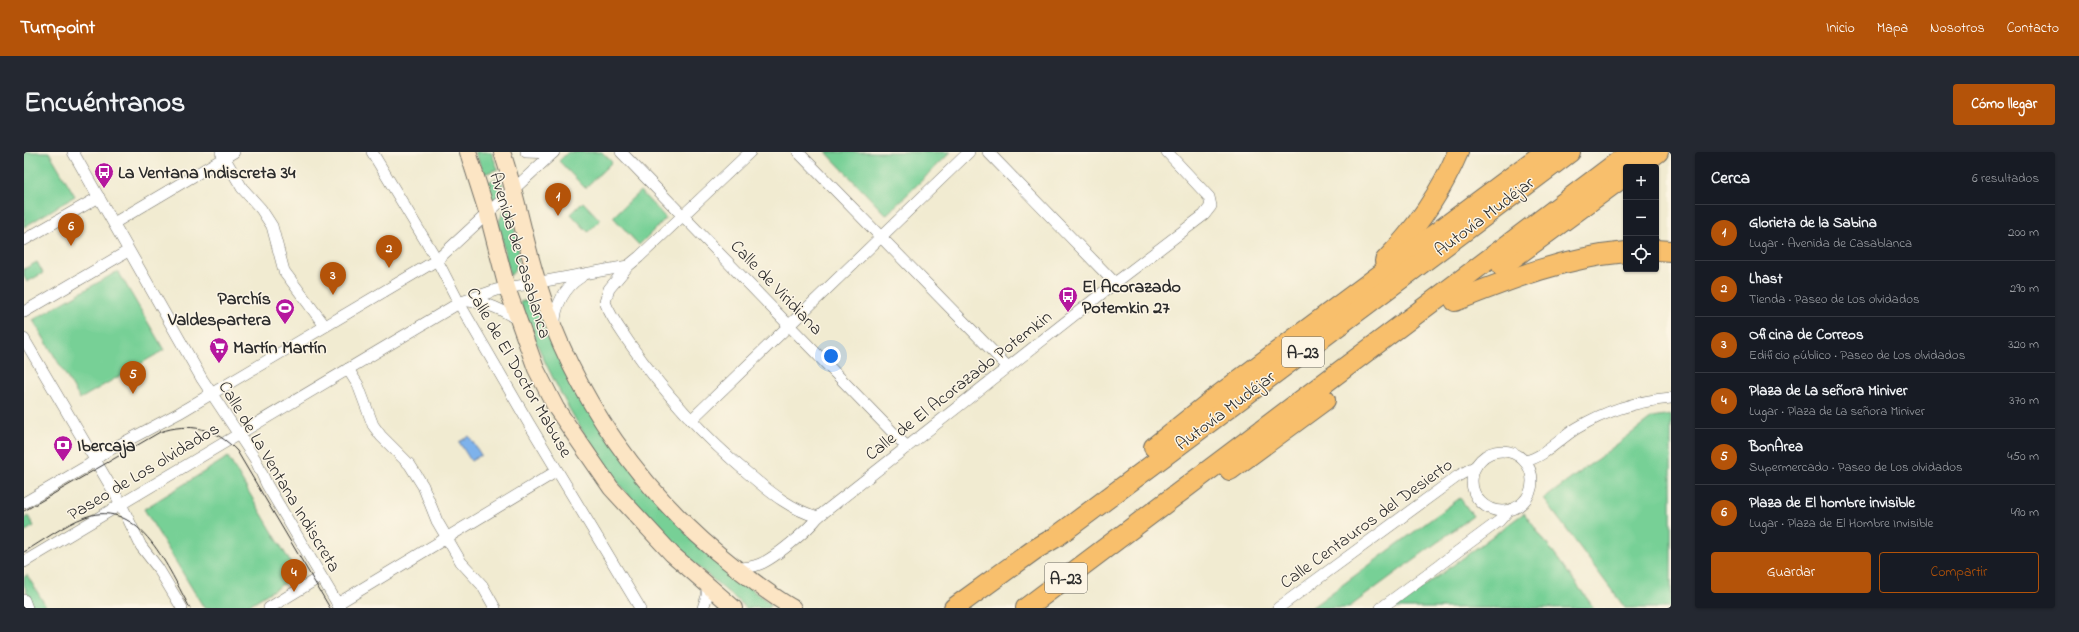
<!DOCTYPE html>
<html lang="es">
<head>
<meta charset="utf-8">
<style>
  :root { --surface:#171b24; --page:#242831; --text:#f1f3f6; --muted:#9ea1a6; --line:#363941; --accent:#b45309 }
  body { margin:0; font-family:"Indie Flower",sans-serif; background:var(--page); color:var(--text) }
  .controls { position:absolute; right:12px; top:12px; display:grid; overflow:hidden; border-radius:4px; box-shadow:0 1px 3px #0004 }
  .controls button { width:36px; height:36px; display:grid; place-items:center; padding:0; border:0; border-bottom:1px solid var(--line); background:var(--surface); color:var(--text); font:20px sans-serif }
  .you { position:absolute; left:807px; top:204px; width:14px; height:14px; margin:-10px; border:3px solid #fff; border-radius:50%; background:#1a73e8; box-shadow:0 0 0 6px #1a73e833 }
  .badge { display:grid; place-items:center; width:26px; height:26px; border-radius:50%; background:var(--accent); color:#fff; font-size:13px; font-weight:700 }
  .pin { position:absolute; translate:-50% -33px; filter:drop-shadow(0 1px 2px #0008) }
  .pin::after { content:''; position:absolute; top:21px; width:14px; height:12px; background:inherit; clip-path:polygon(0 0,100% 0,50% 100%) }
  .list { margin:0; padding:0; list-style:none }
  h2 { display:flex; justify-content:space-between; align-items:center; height:52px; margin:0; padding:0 16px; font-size:17px }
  h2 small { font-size:13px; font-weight:400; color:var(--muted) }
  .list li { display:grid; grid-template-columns:26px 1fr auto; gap:12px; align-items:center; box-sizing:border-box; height:56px; padding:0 16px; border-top:1px solid var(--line) }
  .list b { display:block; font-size:15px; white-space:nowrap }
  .list p { margin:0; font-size:13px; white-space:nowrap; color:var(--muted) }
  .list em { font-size:13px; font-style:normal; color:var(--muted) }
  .actions { display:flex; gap:8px; padding:12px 16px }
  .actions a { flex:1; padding:9px 0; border:1px solid var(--accent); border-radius:4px; text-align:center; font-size:14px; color:var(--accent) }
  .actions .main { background:var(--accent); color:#fff }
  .icon { flex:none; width:22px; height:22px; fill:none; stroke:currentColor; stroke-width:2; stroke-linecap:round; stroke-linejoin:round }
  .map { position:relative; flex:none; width:1647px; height:456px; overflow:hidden; border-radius:4px }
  header { display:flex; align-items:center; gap:24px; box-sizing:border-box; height:56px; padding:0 20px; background:var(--accent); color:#fff }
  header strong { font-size:19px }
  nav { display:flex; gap:22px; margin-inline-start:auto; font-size:14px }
  .intro { display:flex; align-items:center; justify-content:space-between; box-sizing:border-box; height:96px; padding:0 24px }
  h1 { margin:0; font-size:28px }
  .button { padding:10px 18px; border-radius:4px; background:var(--accent); color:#fff; font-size:14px; font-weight:700 }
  main { display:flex; gap:24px; padding:0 24px }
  aside { flex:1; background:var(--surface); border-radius:4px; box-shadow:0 1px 3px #0004 }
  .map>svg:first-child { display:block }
  .green { fill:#77d096; stroke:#517e60 }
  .water { fill:#7eb2eb; stroke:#546e8b }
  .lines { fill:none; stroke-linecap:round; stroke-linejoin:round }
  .street-casing { stroke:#706e65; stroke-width:12 }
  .secondary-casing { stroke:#706e65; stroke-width:18 }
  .highway-casing { stroke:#706e65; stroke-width:22 }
  .street { stroke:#fff; stroke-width:11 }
  .secondary { stroke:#fce5c4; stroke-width:16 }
  .highway { stroke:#f8bf6c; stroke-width:20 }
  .tram { stroke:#2b2b2b; stroke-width:1 }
  .labels { text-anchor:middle; stroke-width:3; stroke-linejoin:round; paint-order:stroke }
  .shield { fill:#fcf5e5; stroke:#6a6863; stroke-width:1 }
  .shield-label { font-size:17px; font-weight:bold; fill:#2b2b2b }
  .poi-label { font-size:18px; font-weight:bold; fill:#2b2b2b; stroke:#fcf5e5; text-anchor:start }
  .street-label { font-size:18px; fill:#2b2b2b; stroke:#fcf5e5 }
</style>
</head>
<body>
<header>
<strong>Turnpoint</strong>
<nav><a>Inicio</a><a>Mapa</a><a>Nosotros</a><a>Contacto</a></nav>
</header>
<div class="intro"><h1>Encuéntranos</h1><a class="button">Cómo llegar</a></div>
<main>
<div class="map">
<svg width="1647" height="456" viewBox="0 0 1647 456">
  <rect width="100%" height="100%" fill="#fcf5e5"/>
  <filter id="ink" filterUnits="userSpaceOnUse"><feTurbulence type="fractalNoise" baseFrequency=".025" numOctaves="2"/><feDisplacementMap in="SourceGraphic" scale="8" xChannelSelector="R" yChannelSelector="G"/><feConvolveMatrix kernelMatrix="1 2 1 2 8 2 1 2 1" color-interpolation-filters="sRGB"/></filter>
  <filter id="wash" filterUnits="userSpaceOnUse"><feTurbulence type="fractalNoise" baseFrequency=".012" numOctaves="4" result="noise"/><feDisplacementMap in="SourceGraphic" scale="16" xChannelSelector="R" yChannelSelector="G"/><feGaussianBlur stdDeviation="0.9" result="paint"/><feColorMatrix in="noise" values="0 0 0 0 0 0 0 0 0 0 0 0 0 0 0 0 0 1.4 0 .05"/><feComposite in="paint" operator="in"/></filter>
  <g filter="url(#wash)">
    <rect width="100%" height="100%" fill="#f1ebd1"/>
    <g class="green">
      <polygon points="0,0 25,0 51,44 0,75"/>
      <polygon points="451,0 467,0 474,17 460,22"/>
      <polygon points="544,0 578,0 588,10 561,36 535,9"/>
      <polygon points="802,0 927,0 862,63"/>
      <polygon points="476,25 481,40 468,51 462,31"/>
      <polygon points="616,39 642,66 615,93 589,65"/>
      <polygon points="559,50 576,68 564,80 547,62"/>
      <path d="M483 53C489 75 504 105 486 124L475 75V69Z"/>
      <polygon points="13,110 19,121 3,130 0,124 0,117"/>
      <polygon points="94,119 140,198 56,247 9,168"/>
      <path d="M511 146 531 196 679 399 708 423 747 452 744 456H722C712 446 702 439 692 430 672 414 654 397 636 379 573 314 527 234 496 150Z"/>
      <polygon points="1647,263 1647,456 1601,456 1520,347 1628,266"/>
      <polygon points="204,305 274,423 220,456 180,456 120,357"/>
      <polygon points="1436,346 1449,364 1324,456 1287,456"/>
      <polygon points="1500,361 1570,456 1371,456"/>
      <polygon points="4,364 10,374 0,380 0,367"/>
      <polygon points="3,423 23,456 9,456 0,433 0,425"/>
    </g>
    <polygon class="water" points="445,284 457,303 447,309 435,290"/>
  </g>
  <g filter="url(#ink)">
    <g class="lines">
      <g class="street-casing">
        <g id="street">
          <polyline points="49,0 178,227 231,307 243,333 316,456"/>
          <polyline points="197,0 218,36 237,57 248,74 260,119 301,174"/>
          <polyline points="348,0 413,108 435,151 504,270 616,456"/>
          <polyline points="502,0 529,1"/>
          <polyline points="597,0 883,295"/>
          <polyline points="774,0 984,215"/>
          <polyline points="964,0 1091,131"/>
          <polyline points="90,71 210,0"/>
          <polyline points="0,88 75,45"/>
          <path d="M604 114 585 137 581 150C586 164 596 177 604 189 639 240 680 285 727 324 747 341 768 358 794 365"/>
          <path d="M444 149C464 151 478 157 495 169"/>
          <polyline points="0,160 104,99"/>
          <path d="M531 174C530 154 541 135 557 125"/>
          <polyline points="0,187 97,352 117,394 134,416 158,456"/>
          <polyline points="324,217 334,233 349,273 357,284 386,313 399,334 413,369 437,410 458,433 471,456"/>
          <polyline points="667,268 945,0"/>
          <circle cx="1478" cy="329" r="30"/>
          <path d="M1501 309C1521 305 1536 286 1553 276 1581 259 1614 249 1647 246"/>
          <polyline points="0,351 63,314 80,301 155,261 413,108 530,0"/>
          <polyline points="0,410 435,151 472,138 604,114 615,105 726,0"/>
          <path d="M712 416C720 416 729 415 736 412 751 406 784 378 794 365L1091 131 1180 63 1187 54 1185 45 1143 0"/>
          <polyline points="0,448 3,456"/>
          <polyline points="313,452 533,319"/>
          <polyline points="245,456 296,425"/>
          <polyline points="679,456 683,444 683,433"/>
          <polyline points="1254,456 1434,324 1452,314"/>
          <polyline points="1357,456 1475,369 1484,359"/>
        </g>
      </g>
      <g class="secondary-casing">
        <g id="secondary">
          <polyline points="444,0 464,63 483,136 512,217 532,256 587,336 648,402 710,456"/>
          <path d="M478 0C493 43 500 88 514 131 549 244 619 344 712 416 731 430 749 445 769 456"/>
        </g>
      </g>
      <g class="highway-casing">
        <g id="highway">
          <polyline points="1613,15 1634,0"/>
          <polyline points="1632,98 1647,99"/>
          <path d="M1361 109C1391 78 1417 40 1434 0"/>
          <polyline points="1478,114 1602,23"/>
          <path d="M1431 149C1489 126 1539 106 1602 100"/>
          <polyline points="1130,295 1191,246 1521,0"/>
          <polyline points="1206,318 1301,248"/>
          <polyline points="930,456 1010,398 1032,385 1546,0"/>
          <polyline points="1002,456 1607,0"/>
        </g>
      </g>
      <use href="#street" class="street"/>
      <use href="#secondary" class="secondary"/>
      <use href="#highway" class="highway"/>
      <g class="tram">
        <path d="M0 359 136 280C165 270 192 276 213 299L306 456"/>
        <path d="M0 400C20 388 40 373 61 365 117 345 145 419 166 456"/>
      </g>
    </g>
  </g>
  <defs>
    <g id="bus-pin" transform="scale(1)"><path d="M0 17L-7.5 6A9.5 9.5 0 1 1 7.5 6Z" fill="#b5179e" stroke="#fcf5e5"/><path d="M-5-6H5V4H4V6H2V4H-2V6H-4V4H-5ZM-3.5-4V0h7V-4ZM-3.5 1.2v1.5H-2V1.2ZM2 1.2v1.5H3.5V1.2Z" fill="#fff"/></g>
    <g id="stadium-pin" transform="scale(1)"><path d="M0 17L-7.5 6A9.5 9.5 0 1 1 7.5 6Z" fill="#b5179e" stroke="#fcf5e5"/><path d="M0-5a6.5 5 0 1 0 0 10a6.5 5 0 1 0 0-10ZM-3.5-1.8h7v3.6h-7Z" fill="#fff"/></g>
    <g id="supermarket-pin" transform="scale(1)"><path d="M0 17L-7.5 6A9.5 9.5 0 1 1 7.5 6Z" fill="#b5179e" stroke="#fcf5e5"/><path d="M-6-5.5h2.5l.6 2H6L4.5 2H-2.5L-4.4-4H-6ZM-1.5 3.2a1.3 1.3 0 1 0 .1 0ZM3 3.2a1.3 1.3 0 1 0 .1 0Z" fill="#fff"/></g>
    <g id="bank-pin" transform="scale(1)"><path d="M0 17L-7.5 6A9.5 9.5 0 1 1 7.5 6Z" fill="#b5179e" stroke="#fcf5e5"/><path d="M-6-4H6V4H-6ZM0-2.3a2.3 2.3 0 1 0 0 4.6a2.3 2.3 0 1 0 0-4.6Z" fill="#fff"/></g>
  </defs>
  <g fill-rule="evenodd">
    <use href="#bus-pin" x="80" y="20"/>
    <use href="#bus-pin" x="1044" y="144"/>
    <use href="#stadium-pin" x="261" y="156"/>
    <use href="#supermarket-pin" x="195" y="195"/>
    <use href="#bank-pin" x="39" y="293"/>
  </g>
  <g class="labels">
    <g class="shield">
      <rect x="1258" y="185" width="42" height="30" rx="3"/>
      <rect x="1021" y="411" width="42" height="30" rx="3"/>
    </g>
    <g class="shield-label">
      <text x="1279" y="206">A-23</text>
      <text x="1042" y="432">A-23</text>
    </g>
    <g class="poi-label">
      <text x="94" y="26">La Ventana Indiscreta 34</text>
      <text x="1058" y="140">El Acorazado<tspan x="1058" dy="21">Potemkin 27</tspan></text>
      <text x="247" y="152" text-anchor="end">Parchís<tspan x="247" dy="21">Valdespartera</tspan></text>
      <text x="209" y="201">Martín Martín</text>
      <text x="53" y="299">Ibercaja</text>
    </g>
    <g class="street-label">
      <text transform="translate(1460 64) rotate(-37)" y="6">Autovía Mudéjar</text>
      <text transform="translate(497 103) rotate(73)" y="6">Avenida de Casablanca</text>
      <text transform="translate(753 135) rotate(46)" y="6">Calle de Viridiana</text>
      <text transform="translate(496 220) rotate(60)" y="6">Calle de El Doctor Mabuse</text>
      <text transform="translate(934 233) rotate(-38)" y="6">Calle de El Acorazado Potemkin</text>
      <text transform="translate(1201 258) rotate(-37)" y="6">Autovía Mudéjar</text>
      <text transform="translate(119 319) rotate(-31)" y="6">Paseo de Los olvidados</text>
      <text transform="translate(256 324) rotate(59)" y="6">Calle de La Ventana Indiscreta</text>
      <text transform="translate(1342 371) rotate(-36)" y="6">Calle Centauros del Desierto</text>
    </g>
  </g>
</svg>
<div class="controls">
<button>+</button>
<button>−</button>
<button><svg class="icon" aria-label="locate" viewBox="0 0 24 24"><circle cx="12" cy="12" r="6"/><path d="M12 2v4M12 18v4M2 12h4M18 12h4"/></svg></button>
</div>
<div class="you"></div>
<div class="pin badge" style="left:534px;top:64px">1</div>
<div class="pin badge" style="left:365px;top:116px">2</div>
<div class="pin badge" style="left:309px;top:143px">3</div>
<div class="pin badge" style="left:270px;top:440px">4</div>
<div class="pin badge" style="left:109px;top:242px">5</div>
<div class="pin badge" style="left:47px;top:94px">6</div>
</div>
<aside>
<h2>Cerca<small>6 resultados</small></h2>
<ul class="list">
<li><span class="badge">1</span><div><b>Glorieta de la Sabina</b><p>Lugar · Avenida de Casablanca</p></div><em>200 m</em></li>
<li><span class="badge">2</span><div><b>Lhast</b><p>Tienda · Paseo de Los olvidados</p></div><em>290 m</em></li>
<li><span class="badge">3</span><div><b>Oficina de Correos</b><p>Edificio público · Paseo de Los olvidados</p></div><em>320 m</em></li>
<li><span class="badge">4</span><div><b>Plaza de La señora Miniver</b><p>Lugar · Plaza de La señora Miniver</p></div><em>370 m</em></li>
<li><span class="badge">5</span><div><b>BonÀrea</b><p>Supermercado · Paseo de Los olvidados</p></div><em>450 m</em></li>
<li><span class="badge">6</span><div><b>Plaza de El hombre invisible</b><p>Lugar · Plaza de El Hombre Invisible</p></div><em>490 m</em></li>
</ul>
<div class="actions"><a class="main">Guardar</a><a>Compartir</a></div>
</aside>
</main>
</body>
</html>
